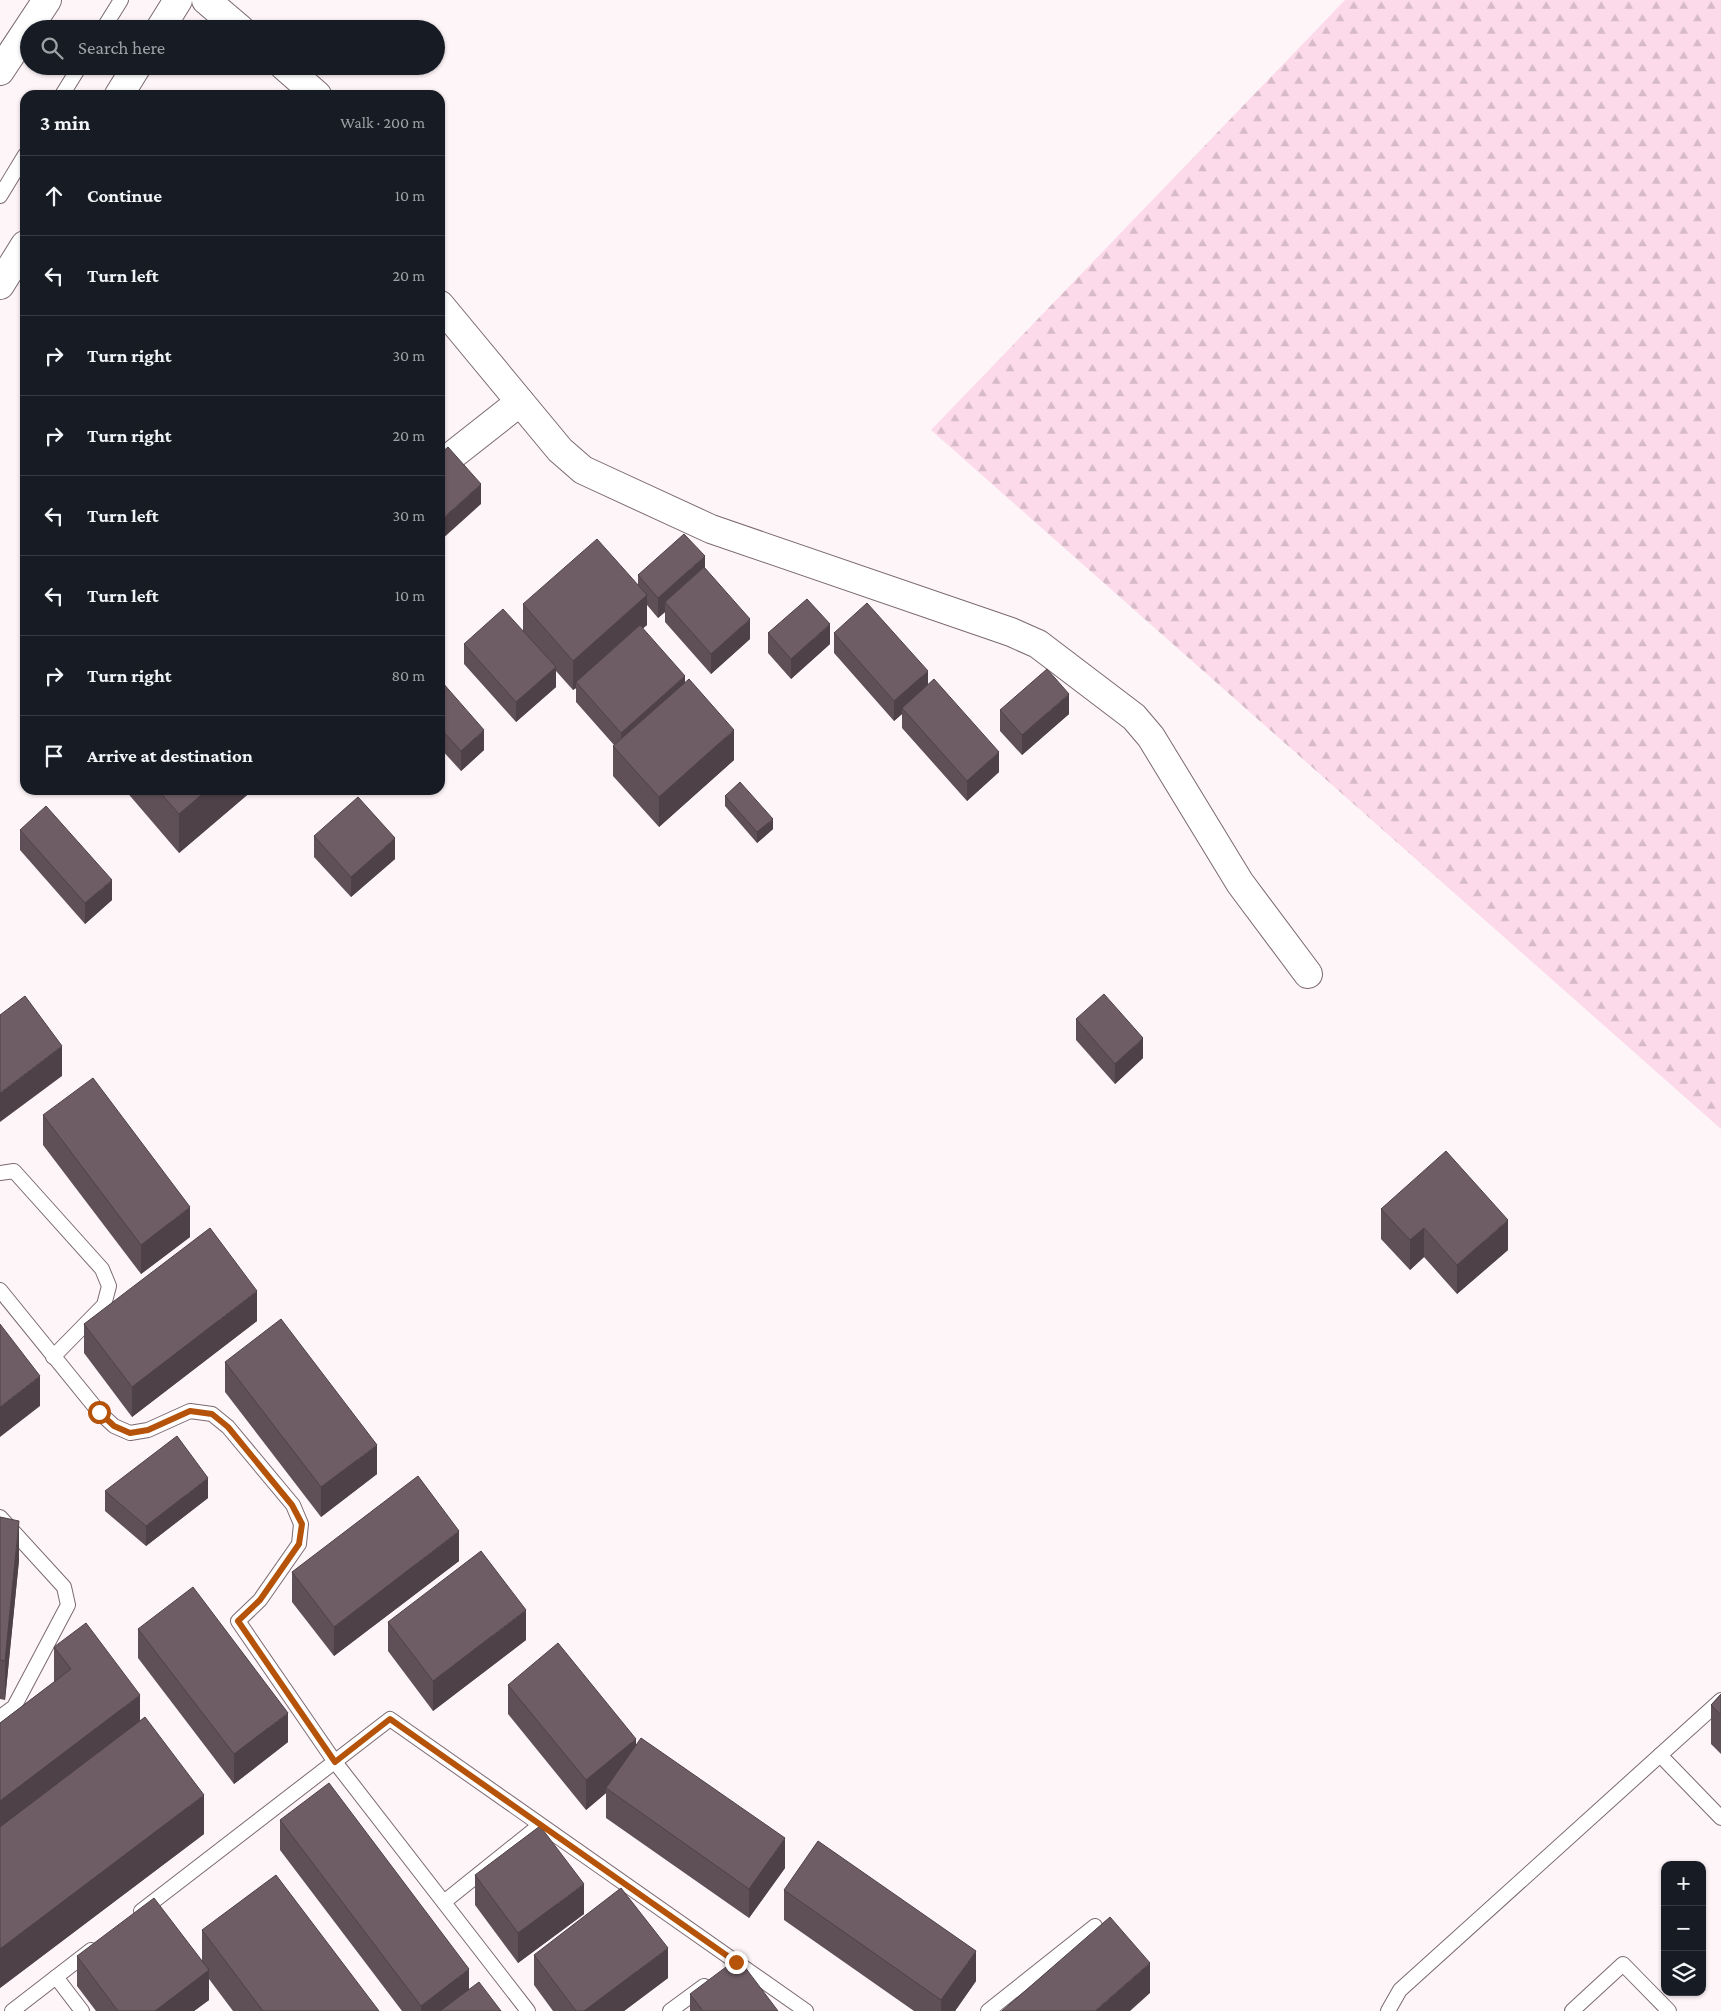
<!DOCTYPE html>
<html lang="en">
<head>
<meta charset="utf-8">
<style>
  :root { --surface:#171b24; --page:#20242c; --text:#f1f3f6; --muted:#9ea1a6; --line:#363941 }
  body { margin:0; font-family:"Crimson Pro",serif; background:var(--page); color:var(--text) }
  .controls { position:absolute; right:15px; bottom:15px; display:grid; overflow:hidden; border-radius:10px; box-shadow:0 1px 4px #0004 }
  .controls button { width:45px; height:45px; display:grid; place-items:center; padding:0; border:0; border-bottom:1px solid var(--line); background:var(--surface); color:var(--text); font:25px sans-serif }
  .stop { position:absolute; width:15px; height:15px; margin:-11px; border:4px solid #b45309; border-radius:50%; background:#fff }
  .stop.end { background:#b45309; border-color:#fff; box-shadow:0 1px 5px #0008 }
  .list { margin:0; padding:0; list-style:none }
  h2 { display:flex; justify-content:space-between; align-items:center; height:65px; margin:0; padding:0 20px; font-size:21px }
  h2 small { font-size:16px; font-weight:400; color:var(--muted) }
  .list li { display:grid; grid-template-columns:32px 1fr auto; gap:15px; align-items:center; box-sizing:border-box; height:80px; padding:0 20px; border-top:1px solid var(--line) }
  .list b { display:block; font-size:19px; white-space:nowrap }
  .list em { font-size:16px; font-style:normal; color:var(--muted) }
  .icon { flex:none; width:28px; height:28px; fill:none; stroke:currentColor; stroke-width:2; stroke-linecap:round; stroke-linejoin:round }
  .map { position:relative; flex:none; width:1721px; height:2011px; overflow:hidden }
  .search { position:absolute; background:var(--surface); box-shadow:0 1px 4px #0004; left:20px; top:20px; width:425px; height:55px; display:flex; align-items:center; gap:12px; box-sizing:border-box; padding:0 18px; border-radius:28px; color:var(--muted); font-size:19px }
  .panel { position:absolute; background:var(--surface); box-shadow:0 1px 4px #0004; left:20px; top:90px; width:425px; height:705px; border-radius:15px }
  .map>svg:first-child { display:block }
  .forest { fill:url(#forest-firs) }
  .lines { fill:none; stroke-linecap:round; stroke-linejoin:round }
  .service-casing { stroke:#7b6971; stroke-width:16 }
  .minor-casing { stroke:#7b6971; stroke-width:30 }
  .primary-casing { stroke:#7b6971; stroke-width:30 }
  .service { stroke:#fff; stroke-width:14 }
  .minor { stroke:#fff; stroke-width:28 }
  .primary { stroke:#fff; stroke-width:28 }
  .wall { fill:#5f5057 }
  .shaded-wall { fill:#4e4147 }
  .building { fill:#6f5d65; stroke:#4e4147 }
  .route { stroke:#b45309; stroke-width:6 }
</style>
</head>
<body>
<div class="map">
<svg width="1721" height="2011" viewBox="0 0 1721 2011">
  <defs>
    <pattern id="forest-firs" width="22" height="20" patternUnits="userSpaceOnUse" patternTransform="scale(1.25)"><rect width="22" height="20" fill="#fcdae9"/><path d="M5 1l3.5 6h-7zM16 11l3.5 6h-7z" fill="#d7bac7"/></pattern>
  </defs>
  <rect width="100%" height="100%" fill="#fef5f9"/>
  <polygon class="forest" points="1345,0 1721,0 1721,1129 931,430"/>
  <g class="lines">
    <g class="service-casing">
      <g id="service">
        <polyline points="103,29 121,0"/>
        <polyline points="62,95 80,66"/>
        <polyline points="0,196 25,155"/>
        <polyline points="0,1173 14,1171 102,1269 109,1286 104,1305 53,1357"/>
        <polyline points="0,1290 99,1412 114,1426 130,1433 148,1430 190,1411 212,1414 228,1427 293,1505 301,1524 299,1544 260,1600 238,1621 335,1762 528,2011"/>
        <polyline points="0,1517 64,1587 68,1605 14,1707 0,1717"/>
        <polyline points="1660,1755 1721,1818"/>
        <polyline points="444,1902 540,1825"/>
        <polyline points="141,1911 390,1719 806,2011"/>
        <polyline points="56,1977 82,2011"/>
        <polyline points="12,2011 91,1950"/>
        <polyline points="670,2011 704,1986"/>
        <polyline points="988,2011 1095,1926"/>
        <polyline points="1388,2011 1400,1990 1721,1700"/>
        <polyline points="1572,2011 1623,1964 1669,2011"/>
      </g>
    </g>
    <g class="minor-casing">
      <g id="minor">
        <polyline points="206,0 240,29"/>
        <polyline points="284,66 317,95"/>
        <polyline points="440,305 560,450 583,470 711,529 1011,632 1038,644 1134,717 1151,737 1240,883 1308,974"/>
        <polyline points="440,465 520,402"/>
      </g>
    </g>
    <g class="primary-casing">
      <g id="primary">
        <polyline points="160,29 178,0"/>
        <polyline points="0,71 47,0"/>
        <polyline points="119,95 137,66"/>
        <polyline points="0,285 25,245"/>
      </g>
    </g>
    <use href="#service" class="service"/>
    <use href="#minor" class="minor"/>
    <use href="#primary" class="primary"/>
  </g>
  <g class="wall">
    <polygon points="705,568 750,639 711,674 665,622 665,612 658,618 647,605 647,625 642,628 685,682 734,760 659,827 613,776 613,746 614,745 576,702 576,688 573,690 556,671 556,687 516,722 464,664 464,644 523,631 523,604 638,585 638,575"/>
    <polygon points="768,633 830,644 791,679 768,653"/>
    <polygon points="834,633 928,685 999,772 967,801 902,728 902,714 894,721 834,653"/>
    <polygon points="440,684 484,750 461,771 440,748"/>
    <polygon points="1000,710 1069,714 1022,755 1000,731"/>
    <polygon points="125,790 253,790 179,853"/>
    <polygon points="725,796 773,829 757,843 725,806"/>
    <polygon points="20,830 112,900 85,924 20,850"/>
    <polygon points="314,836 395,859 351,897 314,857"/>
    <polygon points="1076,1019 1143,1058 1115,1084 1076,1040"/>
    <polygon points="43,1115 190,1237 141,1274 43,1145"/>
    <polygon points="1381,1209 1508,1250 1457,1294 1424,1257 1410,1270 1381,1239"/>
    <polygon points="257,1321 132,1417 84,1353 84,1324"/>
    <polygon points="225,1362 377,1474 321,1517 225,1392"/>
    <polygon points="105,1491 208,1498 146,1546 105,1511"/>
    <polygon points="0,1517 19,1560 5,1700 0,1699"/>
    <polygon points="459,1561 334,1656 292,1602 292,1572"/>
    <polygon points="388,1622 526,1640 433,1711 388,1651"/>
    <polygon points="138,1629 288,1742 234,1784 138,1658"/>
    <polygon points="54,1647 140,1721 204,1834 0,1988 0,1723 54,1682"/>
    <polygon points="508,1685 636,1746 785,1868 749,1918 606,1818 606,1793 586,1810 508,1714"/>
    <polygon points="1721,1694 1721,1754 1711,1744 1711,1705"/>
    <polygon points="280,1820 469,1989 501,2011 402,2011 280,1850"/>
    <polygon points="475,1875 584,1914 518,1963 475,1905"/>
    <polygon points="784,1890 976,1981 955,2011 914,2011 784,1920"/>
    <polygon points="202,1930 379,2011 233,2011 209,1979 209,2000 194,2011 96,2011 77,1986 77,1956 202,1960"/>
    <polygon points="534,1955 668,1978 624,2011 553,2011 534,1985"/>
    <polygon points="690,1994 778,2011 690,2011"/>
  </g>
  <g class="shaded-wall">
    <polygon points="481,484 481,504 440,541 440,521"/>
    <polygon points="705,556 705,577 665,602 665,612 658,618 658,598"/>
    <polygon points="647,595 647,625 579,685 576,682 576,688 573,690 573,661"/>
    <polygon points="750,619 750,639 711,674 711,654"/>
    <polygon points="830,624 830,644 791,679 791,659"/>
    <polygon points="556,667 556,687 516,722 516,702"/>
    <polygon points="928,671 928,691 902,708 902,714 894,721 894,701"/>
    <polygon points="685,676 685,696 621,753 621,733"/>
    <polygon points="1069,694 1069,714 1022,755 1022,735"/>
    <polygon points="484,730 484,750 461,771 461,751"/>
    <polygon points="734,730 734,760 659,827 659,797"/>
    <polygon points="999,752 999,772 967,801 967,781"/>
    <polygon points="207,790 253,790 179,853 179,814"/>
    <polygon points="773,819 773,829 757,843 757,832"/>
    <polygon points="395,838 395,859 351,897 351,877"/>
    <polygon points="112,880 112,900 85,924 85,903"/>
    <polygon points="1143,1038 1143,1058 1115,1084 1115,1064"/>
    <polygon points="62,1046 62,1076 0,1122 0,1093"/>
    <polygon points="190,1207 190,1237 141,1274 141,1245"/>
    <polygon points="1508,1220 1508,1250 1457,1294 1457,1265"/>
    <polygon points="1424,1228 1424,1257 1410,1270 1410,1240"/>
    <polygon points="257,1291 257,1321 132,1417 132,1387"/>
    <polygon points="40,1376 40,1406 0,1437 0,1407"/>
    <polygon points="377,1445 377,1474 321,1517 321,1487"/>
    <polygon points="208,1478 208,1498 146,1546 146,1526"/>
    <polygon points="19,1521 19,1560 5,1700 5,1661"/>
    <polygon points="459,1531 459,1561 334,1656 334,1627"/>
    <polygon points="526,1610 526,1640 433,1711 433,1681"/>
    <polygon points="140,1695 140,1733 0,1840 0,1801"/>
    <polygon points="288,1713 288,1742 234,1784 234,1754"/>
    <polygon points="636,1739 636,1769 606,1788 606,1793 586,1810 586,1780"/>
    <polygon points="204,1795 204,1834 0,1988 0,1949"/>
    <polygon points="785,1838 785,1868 749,1918 749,1889"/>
    <polygon points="584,1884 584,1914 518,1963 518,1933"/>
    <polygon points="668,1948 668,1978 624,2011 584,2011"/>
    <polygon points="976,1951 976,1981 955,2011 941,2011 941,2000"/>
    <polygon points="1150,1963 1150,1993 1130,2011 1095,2011"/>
    <polygon points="469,1969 469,1998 453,2011 421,2011 421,2006"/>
    <polygon points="209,1970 209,2000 194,2011 155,2011"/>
  </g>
  <g class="building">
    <polygon points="448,447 481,484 440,521 440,454"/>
    <polygon points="684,534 705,556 658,598 638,575"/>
    <polygon points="597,539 647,595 573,661 523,604"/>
    <polygon points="704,567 750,619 711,654 665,602"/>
    <polygon points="807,599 830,624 791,659 768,633"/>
    <polygon points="867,603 928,671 894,701 834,633"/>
    <polygon points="503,609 556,667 516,702 464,644"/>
    <polygon points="640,625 685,676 621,733 576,682"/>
    <polygon points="1047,669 1069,694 1022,735 1000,710"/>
    <polygon points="689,679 734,730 659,797 613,746"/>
    <polygon points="934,679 999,752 967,781 902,708"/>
    <polygon points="442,682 484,730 461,751 440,728 440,684"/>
    <polygon points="740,782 773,819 757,832 725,796"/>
    <polygon points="158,790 207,790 179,814"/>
    <polygon points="358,797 395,838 351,877 314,836"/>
    <polygon points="46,806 112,880 85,903 20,830"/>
    <polygon points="1104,994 1143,1038 1115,1064 1076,1019"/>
    <polygon points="25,996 62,1046 0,1093 0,1015"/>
    <polygon points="93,1078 190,1207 141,1245 43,1115"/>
    <polygon points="1446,1151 1508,1220 1457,1265 1424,1228 1410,1240 1381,1209"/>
    <polygon points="210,1228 257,1291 132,1387 84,1324"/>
    <polygon points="281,1319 377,1445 321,1487 225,1362"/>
    <polygon points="0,1324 40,1376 0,1407"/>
    <polygon points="177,1436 208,1478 146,1526 105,1491"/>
    <polygon points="418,1476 459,1531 334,1627 292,1572"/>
    <polygon points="0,1517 19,1521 5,1661 0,1660"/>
    <polygon points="481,1551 526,1610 433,1681 388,1622"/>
    <polygon points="193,1587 288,1713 234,1754 138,1629"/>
    <polygon points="86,1623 140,1695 0,1801 0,1723 71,1669 54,1647"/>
    <polygon points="558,1643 636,1739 586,1780 508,1685"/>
    <polygon points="1721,1694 1721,1715 1711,1705"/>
    <polygon points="145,1717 204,1795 0,1949 0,1827"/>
    <polygon points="641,1738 785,1838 749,1889 606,1788"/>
    <polygon points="329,1783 469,1969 421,2006 280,1820"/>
    <polygon points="540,1826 584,1884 518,1933 475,1875"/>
    <polygon points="818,1841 976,1951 941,2000 784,1890"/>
    <polygon points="276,1875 379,2011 263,2011 202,1930"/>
    <polygon points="621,1888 668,1948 584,2011 576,2011 534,1955"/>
    <polygon points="154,1898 209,1970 155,2011 118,2011 77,1956"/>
    <polygon points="1110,1917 1150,1963 1095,2011 1002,2011"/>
    <polygon points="738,1958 778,2011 703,2011 690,1994"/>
    <polygon points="479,1982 501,2011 440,2011"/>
  </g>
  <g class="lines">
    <polyline class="route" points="99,1412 114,1426 130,1433 148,1430 190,1411 212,1414 228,1427 292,1505 302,1524 299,1544 260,1600 238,1621 335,1762 390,1719 736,1962"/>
  </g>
</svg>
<div class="controls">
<button>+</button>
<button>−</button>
<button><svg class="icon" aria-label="layers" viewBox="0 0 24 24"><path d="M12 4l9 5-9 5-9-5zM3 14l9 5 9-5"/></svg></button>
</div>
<div class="stop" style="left:99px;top:1412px"></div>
<div class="stop end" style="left:736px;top:1962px"></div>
<div class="search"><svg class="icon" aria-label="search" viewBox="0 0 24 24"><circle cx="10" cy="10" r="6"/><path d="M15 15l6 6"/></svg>Search here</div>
<section class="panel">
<h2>3 min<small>Walk · 200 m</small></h2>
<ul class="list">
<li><svg class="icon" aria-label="ahead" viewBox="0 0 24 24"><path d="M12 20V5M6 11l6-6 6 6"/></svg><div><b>Continue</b></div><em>10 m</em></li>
<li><svg class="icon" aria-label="left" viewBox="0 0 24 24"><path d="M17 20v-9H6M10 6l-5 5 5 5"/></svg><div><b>Turn left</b></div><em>20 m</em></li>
<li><svg class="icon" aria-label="right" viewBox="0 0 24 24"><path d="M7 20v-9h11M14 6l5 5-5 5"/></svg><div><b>Turn right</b></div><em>30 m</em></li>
<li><svg class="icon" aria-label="right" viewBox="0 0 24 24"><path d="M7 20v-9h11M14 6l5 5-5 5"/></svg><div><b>Turn right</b></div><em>20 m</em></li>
<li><svg class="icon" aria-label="left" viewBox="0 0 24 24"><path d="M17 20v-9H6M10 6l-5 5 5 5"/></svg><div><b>Turn left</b></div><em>30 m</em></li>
<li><svg class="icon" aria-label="left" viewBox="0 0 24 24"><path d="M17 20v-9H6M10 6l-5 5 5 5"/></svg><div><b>Turn left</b></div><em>10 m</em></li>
<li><svg class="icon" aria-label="right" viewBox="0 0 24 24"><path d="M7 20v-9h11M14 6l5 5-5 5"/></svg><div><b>Turn right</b></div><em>80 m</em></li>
<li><svg class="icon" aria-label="arrive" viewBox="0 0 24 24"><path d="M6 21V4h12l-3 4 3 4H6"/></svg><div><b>Arrive at destination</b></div></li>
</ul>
</section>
</div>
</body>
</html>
